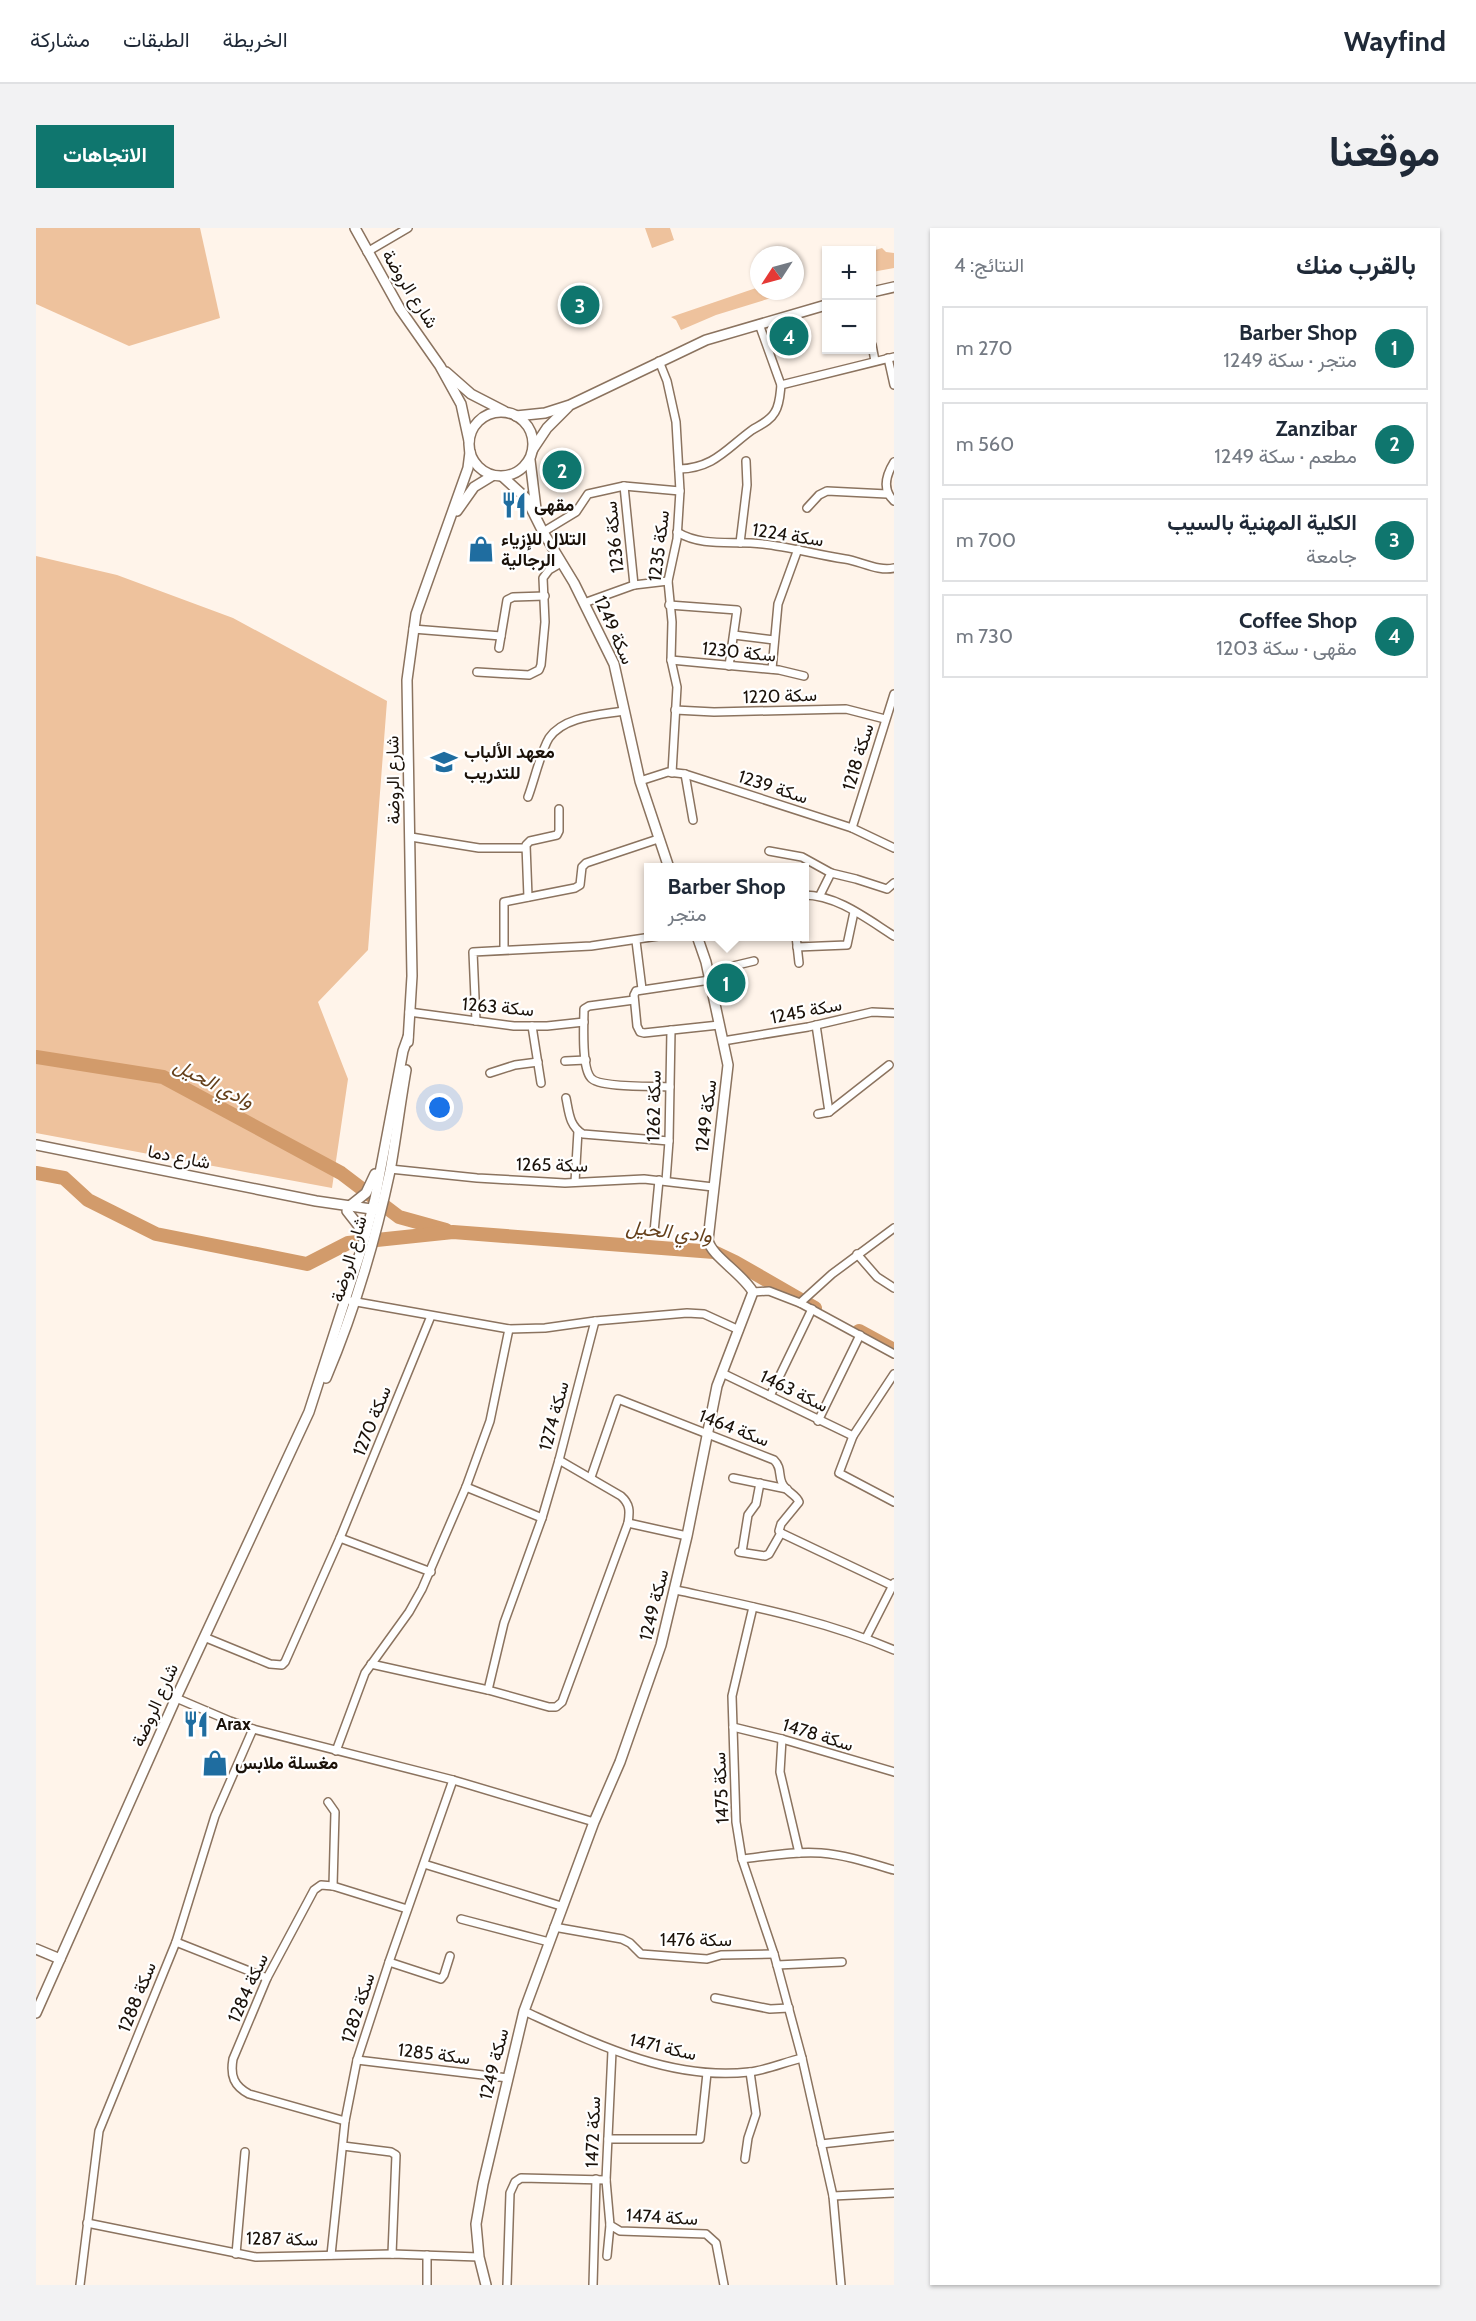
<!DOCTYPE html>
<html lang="ar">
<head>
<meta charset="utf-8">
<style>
  :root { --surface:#fff; --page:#f2f2f3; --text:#1f2937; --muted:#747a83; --line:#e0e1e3; --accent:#0f766e }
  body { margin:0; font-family:Cabin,Vazirmatn,sans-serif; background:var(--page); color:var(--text); direction:rtl }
  .controls { position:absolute; right:18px; top:18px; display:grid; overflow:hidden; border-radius:0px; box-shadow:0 2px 4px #0004 }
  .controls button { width:54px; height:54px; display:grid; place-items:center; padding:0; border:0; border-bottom:2px solid var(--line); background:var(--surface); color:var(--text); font:30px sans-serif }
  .compass { position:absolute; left:714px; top:18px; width:54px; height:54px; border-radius:50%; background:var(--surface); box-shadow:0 2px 4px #0004; rotate:234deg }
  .you { position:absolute; left:404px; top:880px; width:21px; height:21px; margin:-15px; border:4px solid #fff; border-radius:50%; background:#1a73e8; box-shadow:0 0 0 9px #1a73e833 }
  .badge { display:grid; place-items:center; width:39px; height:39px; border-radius:50%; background:var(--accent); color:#fff; font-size:20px; font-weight:700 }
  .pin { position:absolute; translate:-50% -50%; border:3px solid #fff; box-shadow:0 2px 6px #0006 }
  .popup { position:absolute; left:608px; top:635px; width:165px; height:78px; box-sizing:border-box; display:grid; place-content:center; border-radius:0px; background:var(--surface); filter:drop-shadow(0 2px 4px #0005); font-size:20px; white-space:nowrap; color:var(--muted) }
  .popup b { font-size:22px; color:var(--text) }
  .popup::after { content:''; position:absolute; left:50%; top:100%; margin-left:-12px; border:12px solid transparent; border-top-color:var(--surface) }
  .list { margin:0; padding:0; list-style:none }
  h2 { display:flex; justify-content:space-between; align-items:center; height:78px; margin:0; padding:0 24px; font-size:26px }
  h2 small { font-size:20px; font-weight:400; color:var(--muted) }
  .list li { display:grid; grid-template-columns:39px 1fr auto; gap:18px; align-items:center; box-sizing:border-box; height:84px; margin:0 12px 12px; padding:0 12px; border:2px solid var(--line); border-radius:0px }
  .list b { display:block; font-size:22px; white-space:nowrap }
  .list p { margin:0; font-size:20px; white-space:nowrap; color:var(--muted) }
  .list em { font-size:20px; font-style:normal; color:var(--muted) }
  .map { position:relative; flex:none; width:858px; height:2057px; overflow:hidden; direction:ltr; border-radius:0px }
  header { display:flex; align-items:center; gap:36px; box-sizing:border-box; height:84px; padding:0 30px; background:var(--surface); border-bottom:2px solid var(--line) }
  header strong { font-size:28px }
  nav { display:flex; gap:33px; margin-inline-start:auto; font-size:21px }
  .intro { display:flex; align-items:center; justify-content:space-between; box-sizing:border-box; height:144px; padding:0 36px }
  h1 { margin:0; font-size:42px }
  .button { padding:15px 27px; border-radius:0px; background:var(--accent); color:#fff; font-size:21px; font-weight:700 }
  main { display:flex; gap:36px; padding:0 36px }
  aside { flex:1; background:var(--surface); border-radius:0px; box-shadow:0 2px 4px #0004 }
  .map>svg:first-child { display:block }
  .green { fill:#eec29d }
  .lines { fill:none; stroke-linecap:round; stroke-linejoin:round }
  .river { stroke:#d29b6b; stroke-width:14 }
  .street-casing { stroke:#8b735f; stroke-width:10 }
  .secondary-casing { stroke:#8b735f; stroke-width:12 }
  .street { stroke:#fff; stroke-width:7 }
  .secondary { stroke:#fff; stroke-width:9 }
  .labels { text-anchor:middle; stroke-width:4.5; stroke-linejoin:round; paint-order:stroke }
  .street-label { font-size:18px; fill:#1a1109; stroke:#fff }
  .poi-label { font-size:18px; font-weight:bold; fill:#1a1109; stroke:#fff; text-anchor:start }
  .water-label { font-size:20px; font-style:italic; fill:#65401b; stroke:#fff }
</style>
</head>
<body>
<header>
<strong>Wayfind</strong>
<nav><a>الخريطة</a><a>الطبقات</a><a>مشاركة</a></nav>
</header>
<div class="intro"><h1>موقعنا</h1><a class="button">الاتجاهات</a></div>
<main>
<aside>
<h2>بالقرب منك<small>النتائج: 4</small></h2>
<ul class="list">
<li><span class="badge">1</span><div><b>Barber Shop</b><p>متجر · سكة 1249</p></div><em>270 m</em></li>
<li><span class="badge">2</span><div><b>Zanzibar</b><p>مطعم · سكة 1249</p></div><em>560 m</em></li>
<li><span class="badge">3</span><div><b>الكلية المهنية بالسيب</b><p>جامعة</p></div><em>700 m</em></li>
<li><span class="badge">4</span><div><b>Coffee Shop</b><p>مقهى · سكة 1203</p></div><em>730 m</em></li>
</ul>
</aside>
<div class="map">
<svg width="858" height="2057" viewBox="0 0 858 2057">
  <rect width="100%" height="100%" fill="#fff4ea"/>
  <g class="green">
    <polygon points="0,0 164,0 184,90 93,118 0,76"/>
    <polygon points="609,0 634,0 638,12 616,20"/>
    <polygon points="846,20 850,24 858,25 858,40 836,44 836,23"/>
    <polygon points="723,59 723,63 758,63 680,87 645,102 640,92 635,89"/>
    <polygon points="0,328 81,347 197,390 351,473 332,722 282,774 312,851 296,960 0,905"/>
  </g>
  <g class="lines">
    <g class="river">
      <polyline points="0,829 127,849 305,945 363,989 410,1002"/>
      <polyline points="0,945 28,950 52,972 120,1006 271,1036 312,1015 417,1004 678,1024 699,1034 779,1080"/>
      <polyline points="823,1103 858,1122"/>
    </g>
    <g class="street-casing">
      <g id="street">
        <polyline points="331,24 372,0"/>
        <polyline points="723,96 745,157"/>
        <polyline points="836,117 839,133"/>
        <polyline points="852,130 858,157"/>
        <polyline points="623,133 631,153 640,194 644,263 641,311 632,353 636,394 635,432 641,459 636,545"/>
        <path d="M858 234C850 247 846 262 858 273"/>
        <path d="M643 241C678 240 690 221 716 202 724 197 734 193 739 184 744 176 744 166 745 157L858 129"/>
        <polyline points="588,258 598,357"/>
        <polyline points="771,280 783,267 791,263 851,266"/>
        <polyline points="507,304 540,284 552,266 588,258 644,263"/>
        <path d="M641 304C668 320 697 312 727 316 755 319 781 327 809 331 824 333 843 344 858 340"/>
        <polyline points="704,315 711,257 710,233"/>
        <polyline points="548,375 598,357 632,353"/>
        <polyline points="633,377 701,382 693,438"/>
        <polyline points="377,401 465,408"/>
        <polyline points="698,407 738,412"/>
        <polyline points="463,420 471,372 477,369 509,368"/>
        <polyline points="635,432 743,442 768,448"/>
        <polyline points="736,441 742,376 762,321"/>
        <polyline points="441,444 493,447 503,442 505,437 509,394 507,350 513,342 525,335"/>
        <polyline points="639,482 678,484 810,481 849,491"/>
        <polyline points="649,546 657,592"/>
        <polyline points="604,553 632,544 649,546 816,600 858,620"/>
        <path d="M492 569C498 553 505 523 513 510 528 488 564 487 588 483"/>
        <polyline points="816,600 858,466"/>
        <polyline points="375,609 443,620 489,620"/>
        <polyline points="733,623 766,629 795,645"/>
        <path d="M768 667C801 667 831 691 858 708"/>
        <polyline points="784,667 795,645 820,651 851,661 858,655"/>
        <polyline points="492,669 490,617 494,613 521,607 523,603 523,581"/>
        <polyline points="760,708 763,735"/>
        <polyline points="600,713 606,761"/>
        <polyline points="761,719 811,717 818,684"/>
        <polyline points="468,721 468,674 539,660 544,657 546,639 550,635 622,611"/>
        <polyline points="672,744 718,733"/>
        <polyline points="674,752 600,763 598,767 601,798 604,804 608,805 683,797"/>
        <path d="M598 772 553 778 548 781C548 796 545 839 555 850 563 860 619 858 634 859"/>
        <polyline points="373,784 478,798 511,798 548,794"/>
        <polyline points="440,793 437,724 555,718 622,708"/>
        <polyline points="780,797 793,884"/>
        <polyline points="496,798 505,855"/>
        <polyline points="687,813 772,799 836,784 858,785"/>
        <polyline points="529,833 550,832"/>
        <polyline points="454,845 479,837 502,834"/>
        <path d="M530 870C533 884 533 898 547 906L633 913"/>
        <polyline points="782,886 793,884 853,837"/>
        <polyline points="354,941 441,950 529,955 608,951 677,959"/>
        <polyline points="630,953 633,913 635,802"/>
        <polyline points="539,954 542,903"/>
        <polyline points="618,1004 623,952"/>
        <polyline points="821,1026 841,1049 858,1060"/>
        <polyline points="717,1064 733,1063 764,1075 858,1126"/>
        <polyline points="315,1073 473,1101 509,1100 559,1093 651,1085 668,1086 703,1102"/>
        <polyline points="764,1075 796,1046 858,1000"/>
        <polyline points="686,1145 817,1208"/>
        <polyline points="858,1146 817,1208 803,1245 858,1274"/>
        <polyline points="734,1168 776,1081"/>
        <polyline points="782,1193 824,1107"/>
        <path d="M555 1249 582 1171 738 1232C746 1240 742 1246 746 1255 750 1264 760 1266 763 1274L745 1296 743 1303 745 1305"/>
        <polyline points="697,1250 751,1261"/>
        <polyline points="430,1259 506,1290"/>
        <polyline points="592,1295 651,1308"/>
        <polyline points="745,1305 857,1358"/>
        <polyline points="304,1310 395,1344"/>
        <polyline points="703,1324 729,1328 733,1326 745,1305"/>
        <polyline points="706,1324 712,1287 720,1276 724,1255"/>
        <path d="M640 1362C714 1378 788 1392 858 1422"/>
        <polyline points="717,1379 696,1468 700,1594 706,1631 738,1726 766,1830 797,1968 805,2057"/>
        <polyline points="168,1409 234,1436 246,1437 249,1434 304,1310 395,1088"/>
        <polyline points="830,1410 858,1355"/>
        <path d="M335 1436 452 1462 513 1479H520L526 1474 592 1295C594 1283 594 1276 585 1268L523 1232"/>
        <polyline points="452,1462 468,1395 506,1290 523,1232 559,1093"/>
        <polyline points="140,1470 194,1493 217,1501 417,1552 558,1594"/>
        <polyline points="697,1499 746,1511 858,1544"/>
        <polyline points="746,1511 744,1544 763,1625"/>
        <polyline points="300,1523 329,1445 373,1384 386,1361 430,1259 454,1193 473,1101"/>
        <polyline points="292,1574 299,1584 297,1658"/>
        <path d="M706 1631C732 1628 759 1623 785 1625 810 1627 834 1635 858 1642"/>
        <polyline points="388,1636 525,1678"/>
        <polyline points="425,1691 513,1714"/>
        <polyline points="518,1699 586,1711 594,1715 605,1726 671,1731 685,1727 738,1726"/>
        <polyline points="140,1714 231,1750"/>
        <polyline points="353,1734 405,1751 408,1747 414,1728"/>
        <polyline points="741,1737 806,1734"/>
        <polyline points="679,1770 734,1781 753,1780"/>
        <path d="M488 1783C558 1815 634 1853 713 1844 731 1842 749 1834 766 1830"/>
        <polyline points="576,1823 570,1952 574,1997 584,2003 670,2006 680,2015 688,2057"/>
        <polyline points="321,1832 472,1850"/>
        <path d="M309 1893 213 1866C198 1858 194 1848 197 1831L231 1750 278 1662 285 1657 297 1658 371 1681"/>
        <polyline points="572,1911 664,1911 671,1845"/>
        <polyline points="785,1916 858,1908"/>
        <polyline points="307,1918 355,1924 360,1927 356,2026"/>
        <polyline points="709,1931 712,1910 720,1886 714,1844"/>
        <polyline points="797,1968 858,1965"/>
        <polyline points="51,1995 220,2029 356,2026 443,2029"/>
        <polyline points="200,2026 209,1924"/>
        <polyline points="295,2027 309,1893 321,1832 353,1734 417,1552"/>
        <polyline points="571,2028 574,1997"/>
        <polyline points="44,2057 63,1903 140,1714 179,1588 217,1501"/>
        <polyline points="391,2057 391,2027"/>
        <polyline points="471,2057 474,1965 479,1954 485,1950 570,1952"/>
        <polyline points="557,2057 560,1951"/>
      </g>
    </g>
    <g class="secondary-casing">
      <g id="secondary">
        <polyline points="319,0 364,81 404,138 425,176 433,213"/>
        <polyline points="836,64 858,59"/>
        <polyline points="410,144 435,166 468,183"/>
        <circle cx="465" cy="216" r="32"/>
        <polyline points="480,188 509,185 534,177 670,112 790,77"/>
        <polyline points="497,221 511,200 532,179"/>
        <polyline points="494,232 500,281"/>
        <polyline points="467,249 490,270 507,304 538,355 578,436 604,553 633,640"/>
        <polyline points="421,283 438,259 456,248"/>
        <polyline points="372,814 376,748 375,693 371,452 380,386 432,240 434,224"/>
        <polyline points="0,917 280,973 342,982"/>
        <polyline points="315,977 330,965 339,946"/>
        <polyline points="311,983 322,997 328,1011"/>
        <path d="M290 1150C318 1084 339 1013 354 943 360 910 364 876 370 842"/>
        <polyline points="0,1721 24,1731"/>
        <polyline points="0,1785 140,1470 273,1184 328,1013 339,971 367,823 372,809"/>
        <path d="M450 2057 443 2029 440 1996 447 1956 488 1783 558 1594 584 1534 625 1417 651 1308 681 1158 717 1064C706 1045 675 1028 672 1012L692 837 670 734 661 708"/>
      </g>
    </g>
    <use href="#street" class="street"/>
    <use href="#secondary" class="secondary"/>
  </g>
  <defs>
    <g id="restaurant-bare" transform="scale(2.07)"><path d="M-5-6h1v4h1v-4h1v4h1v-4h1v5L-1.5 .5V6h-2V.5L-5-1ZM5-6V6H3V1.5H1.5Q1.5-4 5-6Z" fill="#1f6da0" stroke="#fff" stroke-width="2.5" paint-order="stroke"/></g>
    <g id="shop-bare" transform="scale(2.07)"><path d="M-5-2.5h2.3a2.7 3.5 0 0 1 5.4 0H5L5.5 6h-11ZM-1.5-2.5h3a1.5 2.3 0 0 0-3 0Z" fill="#1f6da0" stroke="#fff" stroke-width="2.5" paint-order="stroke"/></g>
    <g id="school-bare" transform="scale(2.07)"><path d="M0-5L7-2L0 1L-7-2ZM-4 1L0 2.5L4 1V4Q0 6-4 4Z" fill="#1f6da0" stroke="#fff" stroke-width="2.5" paint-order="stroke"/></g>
  </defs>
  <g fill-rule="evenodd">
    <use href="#restaurant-bare" x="478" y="277"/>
    <use href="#shop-bare" x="445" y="321"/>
    <use href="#school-bare" x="408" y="534"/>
    <use href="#restaurant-bare" x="160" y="1496"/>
    <use href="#shop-bare" x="179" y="1535"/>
  </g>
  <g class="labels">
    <g class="street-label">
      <text transform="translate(374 61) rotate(58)" y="6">شارع الروضة</text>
      <text transform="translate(752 307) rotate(9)" y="6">سكة 1224</text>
      <text transform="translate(578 309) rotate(-96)" y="6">سكة 1236</text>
      <text transform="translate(623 318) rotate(-83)" y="6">سكة 1235</text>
      <text transform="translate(578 402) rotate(66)" y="6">سكة 1249</text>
      <text transform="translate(703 424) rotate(6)" y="6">سكة 1230</text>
      <text transform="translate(744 468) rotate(-2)" y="6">سكة 1220</text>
      <text transform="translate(822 529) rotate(-73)" y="6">سكة 1218</text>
      <text transform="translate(357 552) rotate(-91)" y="6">شارع الروضة</text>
      <text transform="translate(737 559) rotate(18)" y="6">سكة 1239</text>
      <text transform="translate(462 779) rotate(5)" y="6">سكة 1263</text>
      <text transform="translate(770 783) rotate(-11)" y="6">سكة 1245</text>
      <text transform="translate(618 878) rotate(-89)" y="6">سكة 1262</text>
      <text transform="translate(670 888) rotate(-83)" y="6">سكة 1249</text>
      <text transform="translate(143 929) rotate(11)" y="6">شارع دما</text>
      <text transform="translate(516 937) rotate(1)" y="6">سكة 1265</text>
      <text transform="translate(313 1031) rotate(-74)" y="6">شارع الروضة</text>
      <text transform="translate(758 1163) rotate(26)" y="6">سكة 1463</text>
      <text transform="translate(518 1188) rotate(-75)" y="6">سكة 1274</text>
      <text transform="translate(336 1193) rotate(-68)" y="6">سكة 1270</text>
      <text transform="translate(698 1200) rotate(21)" y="6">سكة 1464</text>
      <text transform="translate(618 1377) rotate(-76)" y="6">سكة 1249</text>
      <text transform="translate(119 1477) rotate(-66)" y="6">شارع الروضة</text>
      <text transform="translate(782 1507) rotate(17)" y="6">سكة 1478</text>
      <text transform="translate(685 1560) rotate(-93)" y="6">سكة 1475</text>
      <text x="660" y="1718">سكة 1476</text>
      <text transform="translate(212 1760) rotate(-66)" y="6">سكة 1284</text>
      <text transform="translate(101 1769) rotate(-68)" y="6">سكة 1288</text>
      <text transform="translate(322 1780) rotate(-72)" y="6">سكة 1282</text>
      <text transform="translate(627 1819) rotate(13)" y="6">سكة 1471</text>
      <text transform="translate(398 1826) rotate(7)" y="6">سكة 1285</text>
      <text transform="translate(458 1836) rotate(-76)" y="6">سكة 1249</text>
      <text transform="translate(557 1904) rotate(-88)" y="6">سكة 1472</text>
      <text transform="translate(626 1989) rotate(3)" y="6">سكة 1474</text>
      <text transform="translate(246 2011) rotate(1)" y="6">سكة 1287</text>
    </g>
    <g class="poi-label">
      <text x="498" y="283">مقهى</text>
      <text x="465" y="317">التلال للإزياء<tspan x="465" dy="21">الرجالية</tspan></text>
      <text x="428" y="530">معهد الألباب<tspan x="428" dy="21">للتدريب</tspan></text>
      <text x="180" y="1502">Arax</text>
      <text x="199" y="1541">مغسلة ملابس</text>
    </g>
    <g class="water-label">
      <text transform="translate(178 855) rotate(27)" y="7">وادي الحيل</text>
      <text transform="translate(633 1003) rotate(6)" y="7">وادي الحيل</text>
    </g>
  </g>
</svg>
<div class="controls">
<button>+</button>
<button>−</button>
</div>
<svg class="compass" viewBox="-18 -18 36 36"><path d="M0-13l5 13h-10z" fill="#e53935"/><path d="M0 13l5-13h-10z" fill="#747a83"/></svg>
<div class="you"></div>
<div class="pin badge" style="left:690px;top:755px">1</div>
<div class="popup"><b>Barber Shop</b>متجر</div>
<div class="pin badge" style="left:526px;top:242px">2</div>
<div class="pin badge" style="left:544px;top:77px">3</div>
<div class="pin badge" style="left:753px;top:108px">4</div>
</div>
</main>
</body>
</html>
